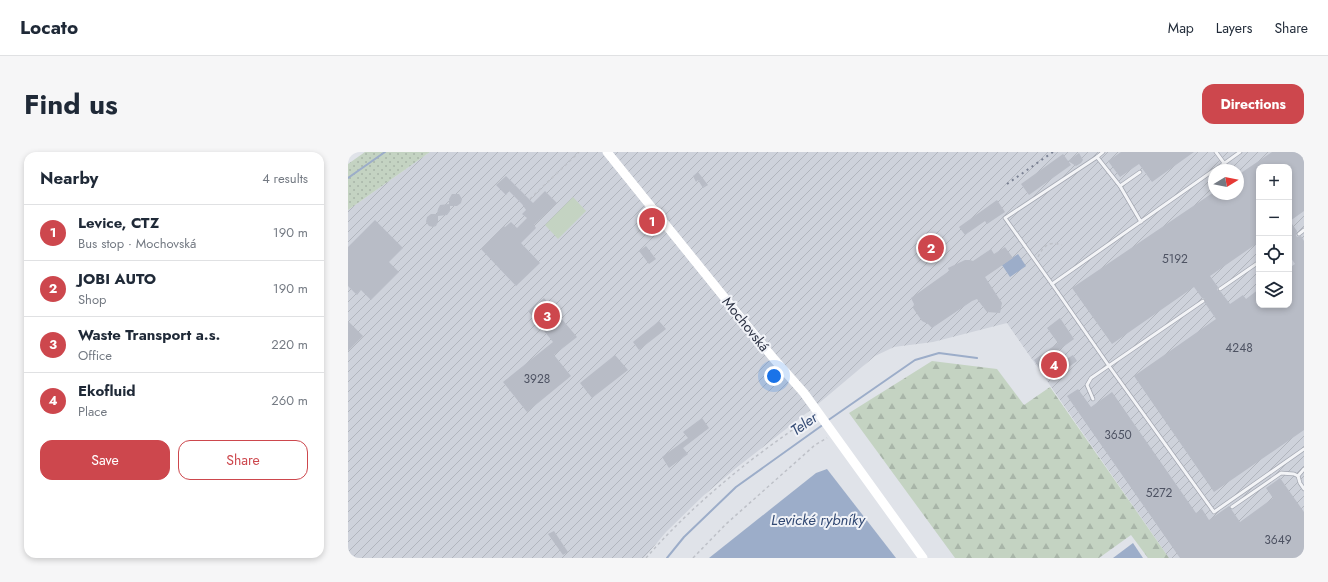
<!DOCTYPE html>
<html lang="en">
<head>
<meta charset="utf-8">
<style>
  :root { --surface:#fff; --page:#f6f6f7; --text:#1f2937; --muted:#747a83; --line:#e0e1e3; --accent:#cd474d }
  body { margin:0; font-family:Jost,sans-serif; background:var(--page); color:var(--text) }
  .controls { position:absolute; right:12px; top:12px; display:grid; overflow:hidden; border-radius:8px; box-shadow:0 2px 6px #0003 }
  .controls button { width:36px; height:36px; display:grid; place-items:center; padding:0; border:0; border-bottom:1px solid var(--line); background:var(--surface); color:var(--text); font:20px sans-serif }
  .compass { position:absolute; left:860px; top:12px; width:36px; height:36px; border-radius:50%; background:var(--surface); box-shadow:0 2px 6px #0003; rotate:80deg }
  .you { position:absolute; left:426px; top:224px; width:14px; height:14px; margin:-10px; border:3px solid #fff; border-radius:50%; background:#1a73e8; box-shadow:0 0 0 6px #1a73e833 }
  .badge { display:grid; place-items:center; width:26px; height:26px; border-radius:50%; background:var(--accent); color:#fff; font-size:13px; font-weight:700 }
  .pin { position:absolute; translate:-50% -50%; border:2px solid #fff; box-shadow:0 1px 4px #0006 }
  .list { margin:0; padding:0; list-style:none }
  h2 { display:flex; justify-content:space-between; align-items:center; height:52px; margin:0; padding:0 16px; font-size:17px }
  h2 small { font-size:13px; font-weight:400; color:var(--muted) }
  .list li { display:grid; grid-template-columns:26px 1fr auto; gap:12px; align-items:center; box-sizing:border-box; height:56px; padding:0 16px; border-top:1px solid var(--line) }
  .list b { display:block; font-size:15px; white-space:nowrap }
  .list p { margin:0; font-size:13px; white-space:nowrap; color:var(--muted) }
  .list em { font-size:13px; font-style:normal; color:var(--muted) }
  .actions { display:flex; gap:8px; padding:12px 16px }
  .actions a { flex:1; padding:9px 0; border:1px solid var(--accent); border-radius:12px; text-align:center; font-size:14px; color:var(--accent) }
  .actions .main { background:var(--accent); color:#fff }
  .icon { flex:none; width:22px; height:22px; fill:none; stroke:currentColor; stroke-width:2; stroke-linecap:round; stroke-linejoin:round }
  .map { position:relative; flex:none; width:956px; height:406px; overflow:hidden; border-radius:12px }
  header { display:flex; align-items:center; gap:24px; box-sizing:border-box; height:56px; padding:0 20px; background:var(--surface); border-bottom:1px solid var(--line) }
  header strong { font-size:19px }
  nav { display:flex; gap:22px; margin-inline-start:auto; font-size:14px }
  .intro { display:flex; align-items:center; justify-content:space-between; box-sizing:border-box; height:96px; padding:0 24px }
  h1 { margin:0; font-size:28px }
  .button { padding:10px 18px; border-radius:12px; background:var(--accent); color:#fff; font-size:14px; font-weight:700 }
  main { display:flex; gap:24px; padding:0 24px }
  aside { flex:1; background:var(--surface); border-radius:12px; box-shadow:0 2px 6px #0003 }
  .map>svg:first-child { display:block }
  .industrial { fill:url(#industrial-furrows); fill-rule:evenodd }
  .grass { fill:url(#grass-dots) }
  .forest { fill:url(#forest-firs) }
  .park { fill:#c4d3c2 }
  .water { fill:#9cadc9 }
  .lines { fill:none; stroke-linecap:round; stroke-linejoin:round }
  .stream { stroke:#9cadc9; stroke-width:2 }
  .building { fill:#b8bcc6; fill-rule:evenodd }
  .lane-casing { stroke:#a5a9b3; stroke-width:4.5 }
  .path { stroke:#bec1c8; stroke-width:1.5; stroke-dasharray:3 3; stroke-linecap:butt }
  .lane { stroke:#f3f4f7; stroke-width:3 }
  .secondary { stroke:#fff; stroke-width:9 }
  .rail { stroke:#7a8193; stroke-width:2; stroke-dasharray:2 4; stroke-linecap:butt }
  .labels { text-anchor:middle; stroke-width:4; stroke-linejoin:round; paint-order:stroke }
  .number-label { font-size:12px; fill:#4d5262 }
  .street-label { font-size:14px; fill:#292f41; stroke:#f0f2f7 }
  .water-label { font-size:15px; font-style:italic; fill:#334a74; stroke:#f0f2f7 }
</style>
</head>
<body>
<header>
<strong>Locato</strong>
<nav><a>Map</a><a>Layers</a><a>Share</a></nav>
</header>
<div class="intro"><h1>Find us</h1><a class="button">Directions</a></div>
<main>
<aside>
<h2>Nearby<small>4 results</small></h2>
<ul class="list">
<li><span class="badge">1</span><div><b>Levice, CTZ</b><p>Bus stop · Mochovská</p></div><em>190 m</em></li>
<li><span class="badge">2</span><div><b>JOBI AUTO</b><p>Shop</p></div><em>190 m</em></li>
<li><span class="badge">3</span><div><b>Waste Transport a.s.</b><p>Office</p></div><em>220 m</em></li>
<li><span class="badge">4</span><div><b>Ekofluid</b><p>Place</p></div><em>260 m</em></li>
</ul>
<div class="actions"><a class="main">Save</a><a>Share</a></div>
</aside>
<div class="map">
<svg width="956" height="406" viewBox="0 0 956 406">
  <defs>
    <pattern id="industrial-furrows" width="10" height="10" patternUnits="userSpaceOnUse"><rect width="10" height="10" fill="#ced2db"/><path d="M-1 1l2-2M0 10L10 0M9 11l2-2" fill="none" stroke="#b1b5bd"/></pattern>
    <pattern id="grass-dots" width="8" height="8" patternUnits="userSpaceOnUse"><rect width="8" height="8" fill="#c4d3c2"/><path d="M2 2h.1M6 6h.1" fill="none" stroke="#a8b5a8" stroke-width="1.8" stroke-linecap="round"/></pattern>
    <pattern id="forest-firs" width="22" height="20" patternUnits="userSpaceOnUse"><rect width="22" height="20" fill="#c4d3c2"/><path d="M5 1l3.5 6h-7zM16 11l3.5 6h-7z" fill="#a8b5a8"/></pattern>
  </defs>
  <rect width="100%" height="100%" fill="#e0e3e9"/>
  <path class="industrial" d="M82 0H956V406H821L659 171 585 190 546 195 527 204 470 252 388 316 355 344 318 380 296 406H0V58ZM911 15H941V153H911ZM866 18H890V42H866Z"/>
  <polygon class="grass" points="17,0 82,0 0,58 0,12"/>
  <polygon class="forest" points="584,209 649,217 676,253 702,235 821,406 800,406 783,383 751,406 607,406 501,261"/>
  <polygon class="park" points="225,45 238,59 210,87 197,73"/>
  <g class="water">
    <polygon points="670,102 678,114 662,125 654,113"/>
    <polygon points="479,317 548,406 361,406 468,321"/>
    <polygon points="785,391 795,406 765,406"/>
  </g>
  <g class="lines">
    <g class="stream">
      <polyline points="0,26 37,0"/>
      <polyline points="479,269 567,208 591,201 629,206"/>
      <polyline points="319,406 336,385 388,335 476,272"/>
    </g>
  </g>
  <g class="building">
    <polygon points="773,0 846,0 804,30 791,12 772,25 760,9"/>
    <path d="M924 0H956V59L942 69 949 79 948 84 950 85 953 84 956 89V278L866 340 786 224 868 167 857 151V147L854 146 846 135 764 192 724 136 863 42H890V23ZM911 15H941V103L947 112 941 116V153H911V137L898 147 895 143 882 152 873 140 869 138 870 135 862 124 911 90Z"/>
    <polygon points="731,1 735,8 733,11 728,14 720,9"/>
    <polygon points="715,2 723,13 681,43 673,32"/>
    <polygon points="350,20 360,33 355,36 350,28 348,30 345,24"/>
    <polygon points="158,24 185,51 197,39 209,51 186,73 188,76 173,91 192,111 168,134 133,97 156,74 157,75 163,70 169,76 179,66 174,62 178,58 174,52 161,39 158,43 148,33"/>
    <polygon points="104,42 111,42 114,47 113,51 109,54 102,54 102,59 99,63 90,64 90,70 88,74 85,75 81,74 78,70 79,65 83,62 89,62 90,57 92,53 101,52 101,47"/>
    <polygon points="649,48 657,60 639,72 637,69 617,83 611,75"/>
    <polygon points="27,68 55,96 41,110 51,120 23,148 13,138 9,143 0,134 0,95"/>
    <polygon points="592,88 596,95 575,109 570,103"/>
    <polygon points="298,94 308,107 301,112 291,99"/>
    <polygon points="657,95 665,106 637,125 654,151 652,161 639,160 629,147 624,149 584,176 580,172 574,169 565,156 566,152 563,146 601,119 600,116 617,108 622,108 625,109 643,97 646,102"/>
    <polygon points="196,146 229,185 206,203 223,224 179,260 155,230 205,190 180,159"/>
    <polygon points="712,166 726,187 708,200 714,210 725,203 729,209 703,228 695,217 693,218 686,208 710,191 699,176"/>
    <polygon points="0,169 15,184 0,199"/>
    <polygon points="311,169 318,177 291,198 285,190"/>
    <polygon points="267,203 280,218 244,246 232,231"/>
    <polygon points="730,237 743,255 764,240 848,361 854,357 861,368 881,354 892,370 925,346 918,336 932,326 956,360 956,406 832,406 719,244"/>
    <polygon points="354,266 361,276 335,296 340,302 321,316 314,305 340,286 335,280"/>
    <polygon points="206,379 220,400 215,403 200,382"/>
  </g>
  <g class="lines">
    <g class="lane-casing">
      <g id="lane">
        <polyline points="755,0 749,5 772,34"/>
        <polyline points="868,0 876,11"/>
        <polyline points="749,5 657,66 704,132 761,214 866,360 956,297"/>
        <polyline points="867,18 892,0"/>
        <polyline points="792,20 772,34 793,70"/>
        <polyline points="951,82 956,78"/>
        <polyline points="704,132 866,18"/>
        <polyline points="872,137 911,110"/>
        <polyline points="745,247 739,233 743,226 855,149"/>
        <polyline points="956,317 950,324 952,331 956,337"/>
        <polyline points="884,355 933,321 946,322 950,324"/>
      </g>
    </g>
    <g class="path">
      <polyline points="182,47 231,0"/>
      <path d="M690 105C696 93 701 89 714 93"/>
      <path d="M298 406C325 375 355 347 387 321 411 301 438 283 463 264"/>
      <polyline points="345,406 378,372 467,293 479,286"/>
    </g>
    <use href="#lane" class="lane"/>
    <polyline class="secondary" points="259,0 426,207 456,241 575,406"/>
    <polyline class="rail" points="659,32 705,0"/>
  </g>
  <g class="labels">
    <g class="number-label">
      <text x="827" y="111">5192</text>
      <text x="891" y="200">4248</text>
      <text x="189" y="231">3928</text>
      <text x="770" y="287">3650</text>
      <text x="811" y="345">5272</text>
      <text x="930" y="392">3649</text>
    </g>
    <g class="street-label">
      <text transform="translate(398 172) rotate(51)" y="5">Mochovská</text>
    </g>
    <g class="water-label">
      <text transform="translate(456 272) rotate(-35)" y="5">Teler</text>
      <text x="470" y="373">Levické rybníky</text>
    </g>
  </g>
</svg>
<div class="controls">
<button>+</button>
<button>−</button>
<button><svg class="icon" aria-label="locate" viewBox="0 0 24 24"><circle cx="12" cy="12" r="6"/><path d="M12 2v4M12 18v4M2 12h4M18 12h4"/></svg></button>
<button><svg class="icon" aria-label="layers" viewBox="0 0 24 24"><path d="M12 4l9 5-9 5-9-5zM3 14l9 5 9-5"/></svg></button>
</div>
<svg class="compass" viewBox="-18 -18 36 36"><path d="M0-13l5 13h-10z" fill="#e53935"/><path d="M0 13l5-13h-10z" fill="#747a83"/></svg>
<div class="you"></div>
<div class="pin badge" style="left:304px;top:69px">1</div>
<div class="pin badge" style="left:583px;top:96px">2</div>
<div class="pin badge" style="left:199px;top:164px">3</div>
<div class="pin badge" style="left:706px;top:213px">4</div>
</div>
</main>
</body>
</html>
